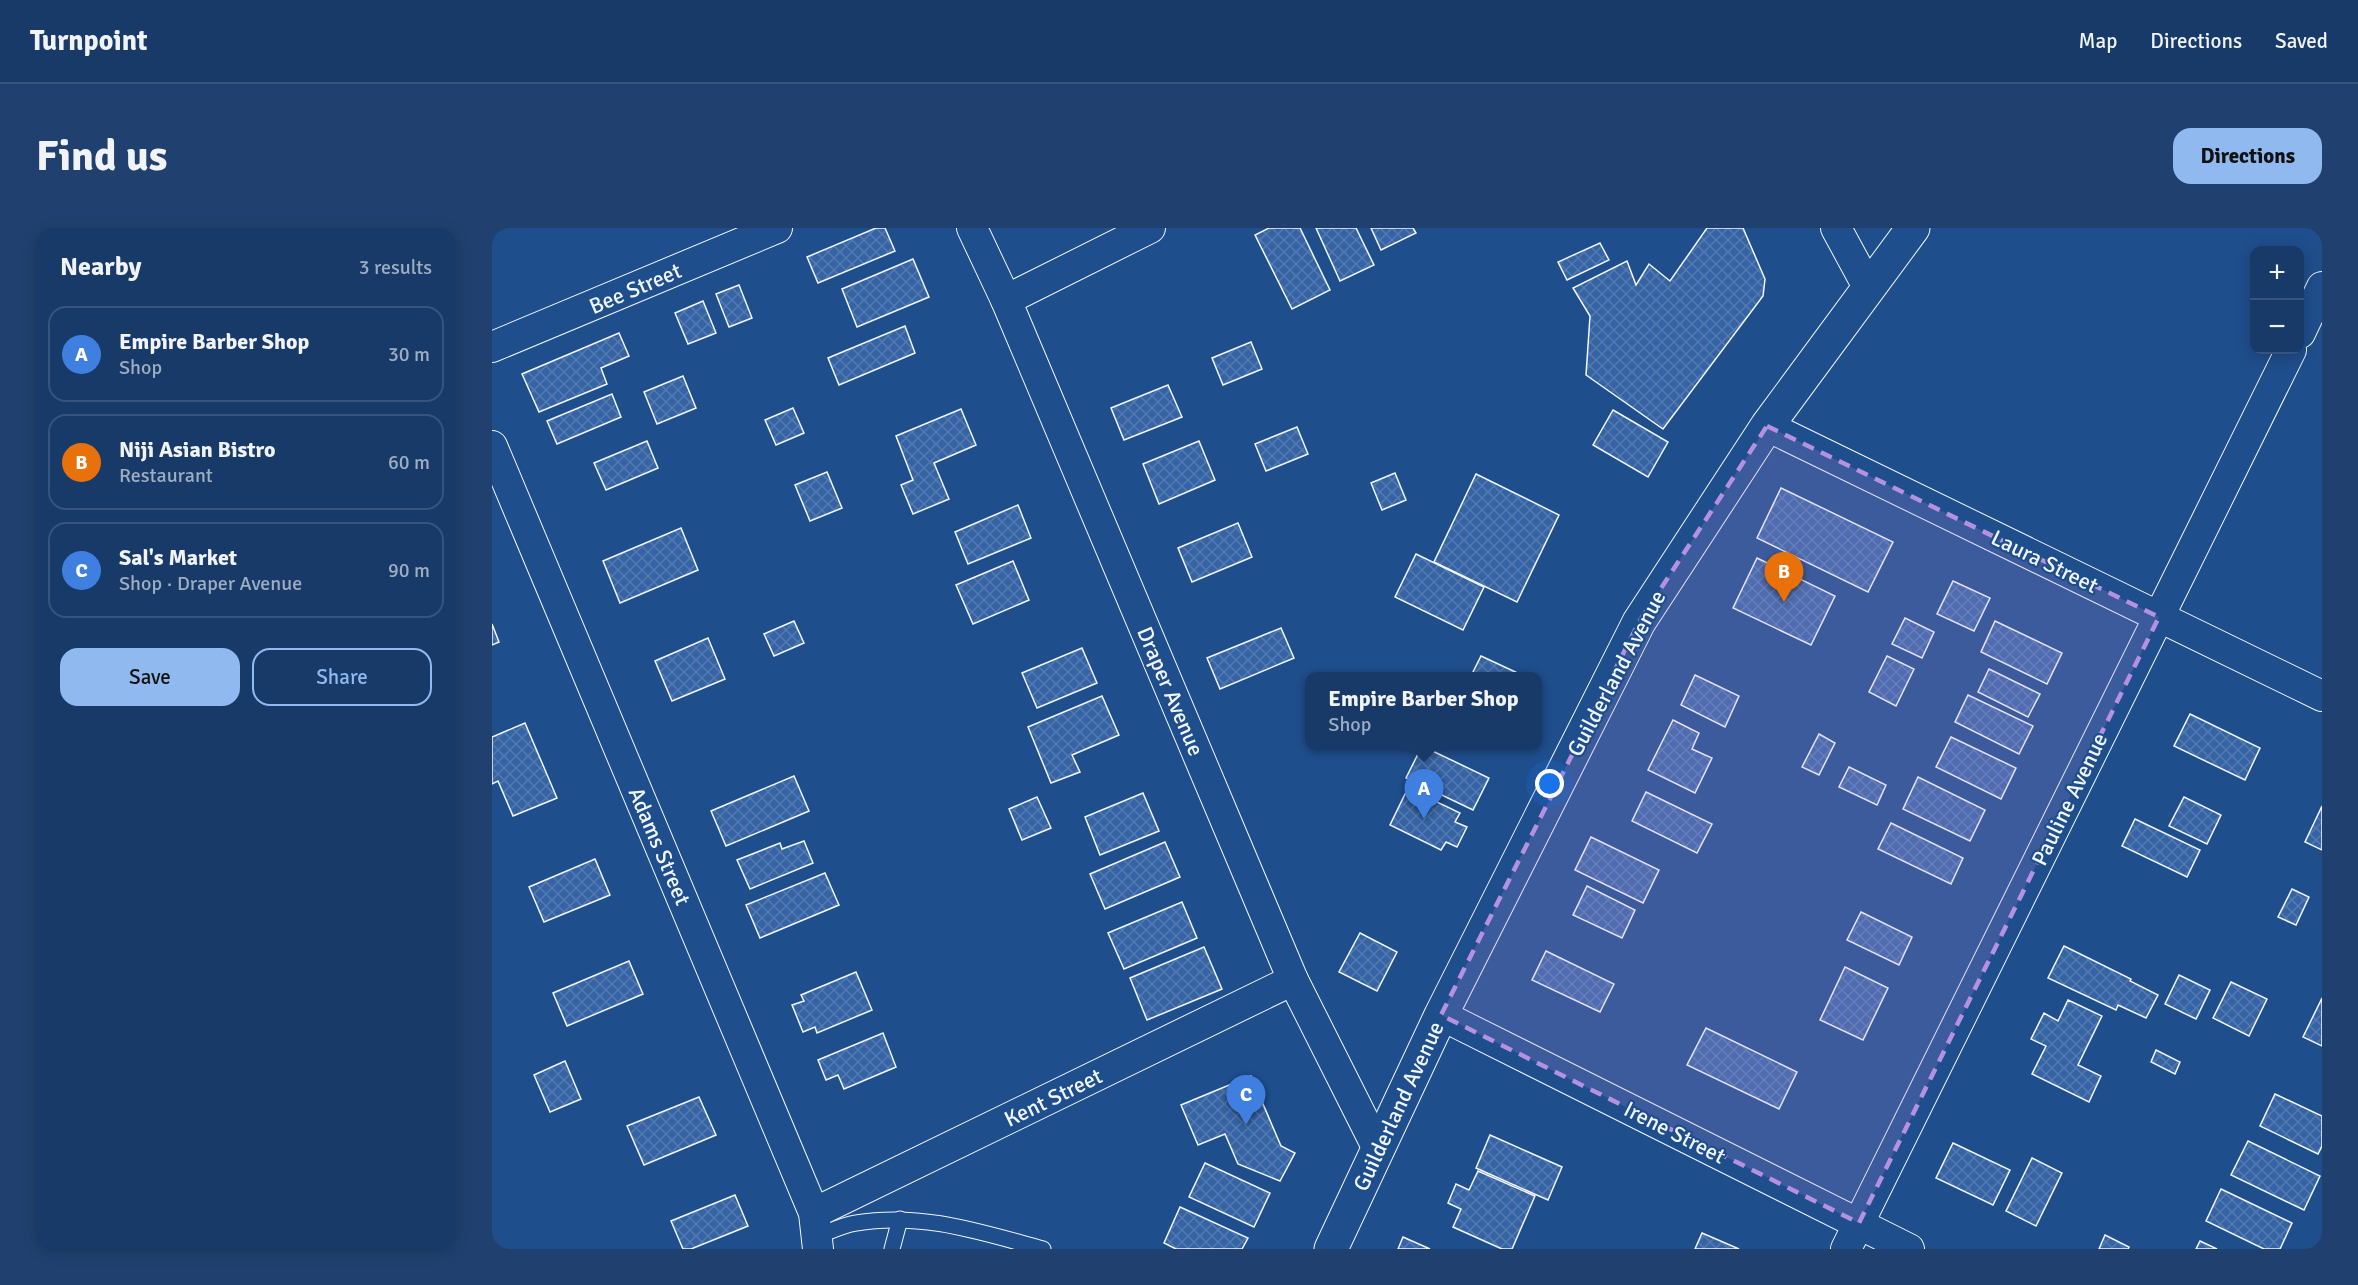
<!DOCTYPE html>
<html lang="en">
<head>
<meta charset="utf-8">
<style>
  :root { --surface:#173a69; --page:#20416f; --text:#f1f3f6; --muted:#9eadc0; --line:#36547d; --accent:#90b9f0 }
  body { margin:0; font-family:Signika,sans-serif; background:var(--page); color:var(--text) }
  .controls { position:absolute; right:18px; top:18px; display:grid; overflow:hidden; border-radius:12px; box-shadow:0 3px 15px #0003 }
  .controls button { width:54px; height:54px; display:grid; place-items:center; padding:0; border:0; border-bottom:2px solid var(--line); background:var(--surface); color:var(--text); font:30px sans-serif }
  .you { position:absolute; left:1058px; top:556px; width:21px; height:21px; margin:-15px; border:4px solid #fff; border-radius:50%; background:#1a73e8; box-shadow:0 0 0 9px #1a73e833 }
  .badge { display:grid; place-items:center; width:39px; height:39px; border-radius:50%; background:var(--accent); color:#fff; font-size:20px; font-weight:700 }
  .pin { position:absolute; translate:-50% -50px; filter:drop-shadow(0 2px 3px #0008) }
  .pin::after { content:''; position:absolute; top:32px; width:21px; height:18px; background:inherit; clip-path:polygon(0 0,100% 0,50% 100%) }
  .popup { position:absolute; left:813px; top:444px; width:237px; height:78px; box-sizing:border-box; display:grid; place-content:center; border-radius:12px; background:var(--surface); filter:drop-shadow(0 2px 4px #0005); font-size:20px; white-space:nowrap; color:var(--muted) }
  .popup b { font-size:22px; color:var(--text) }
  .popup::after { content:''; position:absolute; left:50%; top:100%; margin-left:-12px; border:12px solid transparent; border-top-color:var(--surface) }
  .list { margin:0; padding:0; list-style:none }
  h2 { display:flex; justify-content:space-between; align-items:center; height:78px; margin:0; padding:0 24px; font-size:26px }
  h2 small { font-size:20px; font-weight:400; color:var(--muted) }
  .list li { display:grid; grid-template-columns:39px 1fr auto; gap:18px; align-items:center; box-sizing:border-box; height:96px; margin:0 12px 12px; padding:0 12px; border:2px solid var(--line); border-radius:18px }
  .list b { display:block; font-size:22px; white-space:nowrap }
  .list p { margin:0; font-size:20px; white-space:nowrap; color:var(--muted) }
  .list em { font-size:20px; font-style:normal; color:var(--muted) }
  .actions { display:flex; gap:12px; padding:18px 24px }
  .actions a { flex:1; padding:14px 0; border:2px solid var(--accent); border-radius:18px; text-align:center; font-size:21px; color:var(--accent) }
  .actions .main { background:var(--accent); color:#111 }
  .map { position:relative; flex:none; width:1830px; height:1021px; overflow:hidden; border-radius:18px }
  header { display:flex; align-items:center; gap:36px; box-sizing:border-box; height:84px; padding:0 30px; background:var(--surface); border-bottom:2px solid var(--line) }
  header strong { font-size:28px }
  nav { display:flex; gap:33px; margin-inline-start:auto; font-size:21px }
  .intro { display:flex; align-items:center; justify-content:space-between; box-sizing:border-box; height:144px; padding:0 36px }
  h1 { margin:0; font-size:42px }
  .button { padding:15px 27px; border-radius:18px; background:var(--accent); color:#111; font-size:21px; font-weight:700 }
  main { display:flex; gap:36px; padding:0 36px }
  aside { flex:1; background:var(--surface); border-radius:18px; box-shadow:0 3px 15px #0003 }
  .map>svg:first-child { display:block }
  .building { fill:url(#building-cross-hatch); stroke:#f2f6ff; stroke-width:1.5 }
  .lines { fill:none; stroke-linecap:round; stroke-linejoin:round }
  .lane-casing { stroke:#f2f6ff; stroke-width:17 }
  .street-casing { stroke:#f2f6ff; stroke-width:32 }
  .secondary-casing { stroke:#f2f6ff; stroke-width:35 }
  .lane { stroke:#1f4e8c; stroke-width:15 }
  .street { stroke:#1f4e8c; stroke-width:30 }
  .secondary { stroke:#1f4e8c; stroke-width:33 }
  .marked { fill:#b691df; fill-opacity:0.2; stroke:#b691df; stroke-width:4.5; stroke-dasharray:12 8; stroke-linejoin:round }
  .labels { text-anchor:middle; stroke-width:4.5; stroke-linejoin:round; paint-order:stroke }
  .street-label { font-size:22px; fill:#f2f6ff; stroke:#1f4e8c }
</style>
</head>
<body>
<header>
<strong>Turnpoint</strong>
<nav><a>Map</a><a>Directions</a><a>Saved</a></nav>
</header>
<div class="intro"><h1>Find us</h1><a class="button">Directions</a></div>
<main>
<aside>
<h2>Nearby<small>3 results</small></h2>
<ul class="list">
<li><span class="badge" style="background:#3f7fe0">A</span><div><b>Empire Barber Shop</b><p>Shop</p></div><em>30 m</em></li>
<li><span class="badge" style="background:#e8710a">B</span><div><b>Niji Asian Bistro</b><p>Restaurant</p></div><em>60 m</em></li>
<li><span class="badge" style="background:#3f7fe0">C</span><div><b>Sal's Market</b><p>Shop · Draper Avenue</p></div><em>90 m</em></li>
</ul>
<div class="actions"><a class="main">Save</a><a>Share</a></div>
</aside>
<div class="map">
<svg width="1830" height="1021" viewBox="0 0 1830 1021">
  <defs>
    <pattern id="building-cross-hatch" width="8" height="8" patternUnits="userSpaceOnUse" patternTransform="scale(1.5)"><rect width="8" height="8" fill="#3563a3"/><path d="M0 0l8 8M0 8l8-8" fill="none" stroke="#537ab1"/></pattern>
  </defs>
  <rect width="100%" height="100%" fill="#1f4e8c"/>
  <g class="building">
    <polygon points="384,0 393,0 403,23 326,55 315,29"/>
    <polygon points="777,0 808,0 838,62 800,81 763,7"/>
    <polygon points="824,0 864,0 882,37 848,53"/>
    <polygon points="879,0 921,0 924,5 889,22"/>
    <polygon points="1215,0 1251,0 1273,51 1271,68 1171,201 1094,147 1098,88 1081,60 1135,33 1144,57 1157,36 1178,53"/>
    <polygon points="1108,15 1117,32 1075,52 1066,34"/>
    <polygon points="421,31 437,69 365,99 350,61"/>
    <polygon points="247,57 260,90 237,99 224,66"/>
    <polygon points="211,73 224,105 196,116 183,85"/>
    <polygon points="413,98 423,125 347,157 336,130"/>
    <polygon points="127,105 137,128 109,140 115,156 47,184 30,146"/>
    <polygon points="759,114 770,141 731,157 720,130"/>
    <polygon points="191,148 204,180 165,196 152,164"/>
    <polygon points="676,157 690,189 632,212 619,180"/>
    <polygon points="120,166 129,189 65,216 55,193"/>
    <polygon points="301,180 312,205 284,217 273,192"/>
    <polygon points="469,181 484,217 442,235 457,271 421,286 409,257 421,252 404,208"/>
    <polygon points="1121,182 1176,214 1156,249 1101,217"/>
    <polygon points="805,199 816,226 774,243 763,216"/>
    <polygon points="155,213 166,240 114,262 102,235"/>
    <polygon points="707,213 723,252 667,276 651,236"/>
    <polygon points="335,244 350,280 318,293 303,257"/>
    <polygon points="903,245 914,272 890,282 879,255"/>
    <polygon points="984,246 1067,287 1025,374 942,334"/>
    <polygon points="1289,260 1401,314 1376,364 1265,310"/>
    <polygon points="526,277 539,310 476,336 463,304"/>
    <polygon points="746,295 760,329 700,354 686,320"/>
    <polygon points="189,300 206,342 128,375 111,333"/>
    <polygon points="924,326 992,359 971,402 903,369"/>
    <polygon points="1265,330 1343,368 1319,417 1241,380"/>
    <polygon points="521,333 537,372 481,396 464,357"/>
    <polygon points="1461,353 1498,370 1482,403 1445,386"/>
    <polygon points="1413,390 1442,404 1430,430 1400,416"/>
    <polygon points="302,393 312,415 282,428 272,406"/>
    <polygon points="1503,393 1570,425 1555,456 1489,424"/>
    <polygon points="0,396 7,414 0,417"/>
    <polygon points="789,400 802,430 728,461 715,430"/>
    <polygon points="216,410 233,451 180,473 163,433"/>
    <polygon points="590,420 605,455 545,480 530,445"/>
    <polygon points="989,428 1032,448 979,448"/>
    <polygon points="1395,428 1422,441 1404,478 1377,464"/>
    <polygon points="1497,441 1548,466 1536,489 1486,464"/>
    <polygon points="1203,447 1247,468 1233,499 1189,477"/>
    <polygon points="1476,467 1541,498 1527,526 1463,494"/>
    <polygon points="610,468 627,507 580,527 588,544 559,555 536,499"/>
    <polygon points="1698,486 1768,520 1753,552 1682,518"/>
    <polygon points="1181,492 1207,505 1200,521 1220,530 1203,565 1156,542"/>
    <polygon points="33,495 65,570 21,588 6,553 0,556 0,509"/>
    <polygon points="1327,506 1343,515 1327,547 1310,539"/>
    <polygon points="1459,509 1524,540 1509,571 1444,539"/>
    <polygon points="930,518 997,550 981,582 914,550"/>
    <polygon points="1357,539 1394,557 1385,577 1347,559"/>
    <polygon points="302,548 317,583 234,618 219,583"/>
    <polygon points="1426,549 1493,582 1478,613 1411,581"/>
    <polygon points="916,560 968,585 963,594 975,599 965,619 954,614 949,622 898,597"/>
    <polygon points="1154,564 1220,596 1205,625 1140,593"/>
    <polygon points="651,565 667,603 608,627 593,589"/>
    <polygon points="545,569 559,600 530,612 517,581"/>
    <polygon points="1692,569 1729,587 1715,616 1677,598"/>
    <polygon points="1830,578 1830,622 1813,614"/>
    <polygon points="1643,591 1708,622 1695,649 1630,618"/>
    <polygon points="1399,595 1471,630 1459,656 1386,621"/>
    <polygon points="1099,609 1167,642 1151,675 1083,642"/>
    <polygon points="312,613 321,635 258,661 245,632 288,615 290,621"/>
    <polygon points="673,614 688,649 613,681 598,646"/>
    <polygon points="103,631 118,667 52,694 37,659"/>
    <polygon points="333,645 347,677 268,710 254,677"/>
    <polygon points="1095,658 1143,682 1130,710 1081,687"/>
    <polygon points="1800,661 1817,669 1804,697 1786,689"/>
    <polygon points="690,674 705,710 632,741 616,705"/>
    <polygon points="1369,684 1420,709 1407,737 1355,712"/>
    <polygon points="868,705 905,724 885,763 847,744"/>
    <polygon points="1572,718 1639,751 1638,753 1666,767 1654,790 1626,777 1624,782 1556,750"/>
    <polygon points="712,719 730,761 655,792 638,750"/>
    <polygon points="1054,723 1122,756 1108,784 1040,752"/>
    <polygon points="137,733 151,766 75,798 61,765"/>
    <polygon points="1353,739 1396,760 1371,812 1328,792"/>
    <polygon points="364,744 380,782 325,805 323,799 311,804 300,777 312,773 309,767"/>
    <polygon points="1687,747 1718,762 1704,791 1673,776"/>
    <polygon points="1739,754 1775,771 1757,808 1721,790"/>
    <polygon points="1830,770 1830,818 1811,809"/>
    <polygon points="1576,772 1610,788 1586,837 1609,848 1597,874 1540,846 1554,818 1539,811 1552,785 1566,793"/>
    <polygon points="1214,800 1305,844 1287,881 1195,837"/>
    <polygon points="391,805 404,839 352,861 346,847 334,852 326,832"/>
    <polygon points="1664,822 1688,834 1683,846 1659,834"/>
    <polygon points="73,833 89,871 58,884 42,847"/>
    <polygon points="759,848 789,918 803,925 788,953 746,936 733,906 706,917 689,877"/>
    <polygon points="1783,866 1830,888 1830,918 1826,926 1768,898"/>
    <polygon points="207,869 224,907 152,937 135,898"/>
    <polygon points="998,907 1070,939 1056,972 984,940"/>
    <polygon points="1756,913 1828,948 1812,982 1739,947"/>
    <polygon points="1461,915 1518,942 1501,977 1444,950"/>
    <polygon points="1540,930 1570,945 1544,998 1514,983"/>
    <polygon points="713,935 778,965 762,999 697,969"/>
    <polygon points="986,943 1043,968 1020,1021 1010,1021 961,999 969,981 956,975 964,956 977,962"/>
    <polygon points="1729,961 1800,995 1788,1021 1772,1021 1714,993"/>
    <polygon points="243,967 256,998 199,1021 191,1021 179,993"/>
    <polygon points="688,979 756,1010 750,1021 684,1021 672,1015"/>
    <polygon points="1210,1005 1247,1021 1203,1021"/>
    <polygon points="1613,1007 1637,1019 1636,1021 1607,1021"/>
    <polygon points="911,1009 938,1021 906,1021"/>
    <polygon points="1708,1013 1725,1021 1704,1021"/>
  </g>
  <g class="lines">
    <g class="lane-casing">
      <g id="lane">
        <path d="M324 1009C337 1004 350 997 364 995 429 984 488 1004 551 1021"/>
        <polyline points="400,1021 408,991"/>
      </g>
    </g>
    <g class="street-casing">
      <g id="street">
        <polyline points="480,0 514,72 801,752 886,921"/>
        <polyline points="1344,0 1376,59"/>
        <polyline points="514,72 658,0"/>
        <polyline points="1808,105 1830,59"/>
        <polyline points="0,119 285,0"/>
        <polyline points="1275,198 1830,468"/>
        <polyline points="0,218 322,985 326,1021"/>
        <polyline points="949,787 1417,1021"/>
        <polyline points="322,985 801,752"/>
        <polyline points="1354,1021 1799,122"/>
      </g>
    </g>
    <g class="secondary-casing">
      <polyline id="secondary" points="839,1021 949,787 1147,394 1275,198 1421,0"/>
    </g>
    <use href="#lane" class="lane"/>
    <use href="#street" class="street"/>
    <use href="#secondary" class="secondary"/>
  </g>
  <path class="marked" d="M1275 198 1667 389 1367 995 949 787 1147 394Z"/>
  <g class="labels">
    <g class="street-label">
      <text transform="translate(143 60) rotate(-23)" y="8">Bee Street</text>
      <text transform="translate(1553 333) rotate(26)" y="8">Laura Street</text>
      <text transform="translate(1124 445) rotate(-62)" y="8">Guilderland Avenue</text>
      <text transform="translate(679 463) rotate(67)" y="8">Draper Avenue</text>
      <text transform="translate(1577 571) rotate(-64)" y="8">Pauline Avenue</text>
      <text transform="translate(168 618) rotate(67)" y="8">Adams Street</text>
      <text transform="translate(561 869) rotate(-26)" y="8">Kent Street</text>
      <text transform="translate(906 878) rotate(-65)" y="8">Guilderland Avenue</text>
      <text transform="translate(1183 904) rotate(27)" y="8">Irene Street</text>
    </g>
  </g>
</svg>
<div class="controls">
<button>+</button>
<button>−</button>
</div>
<div class="you"></div>
<div class="pin badge" style="left:932px;top:591px;background:#3f7fe0">A</div>
<div class="popup"><b>Empire Barber Shop</b>Shop</div>
<div class="pin badge" style="left:1292px;top:374px;background:#e8710a">B</div>
<div class="pin badge" style="left:754px;top:897px;background:#3f7fe0">C</div>
</div>
</main>
</body>
</html>
